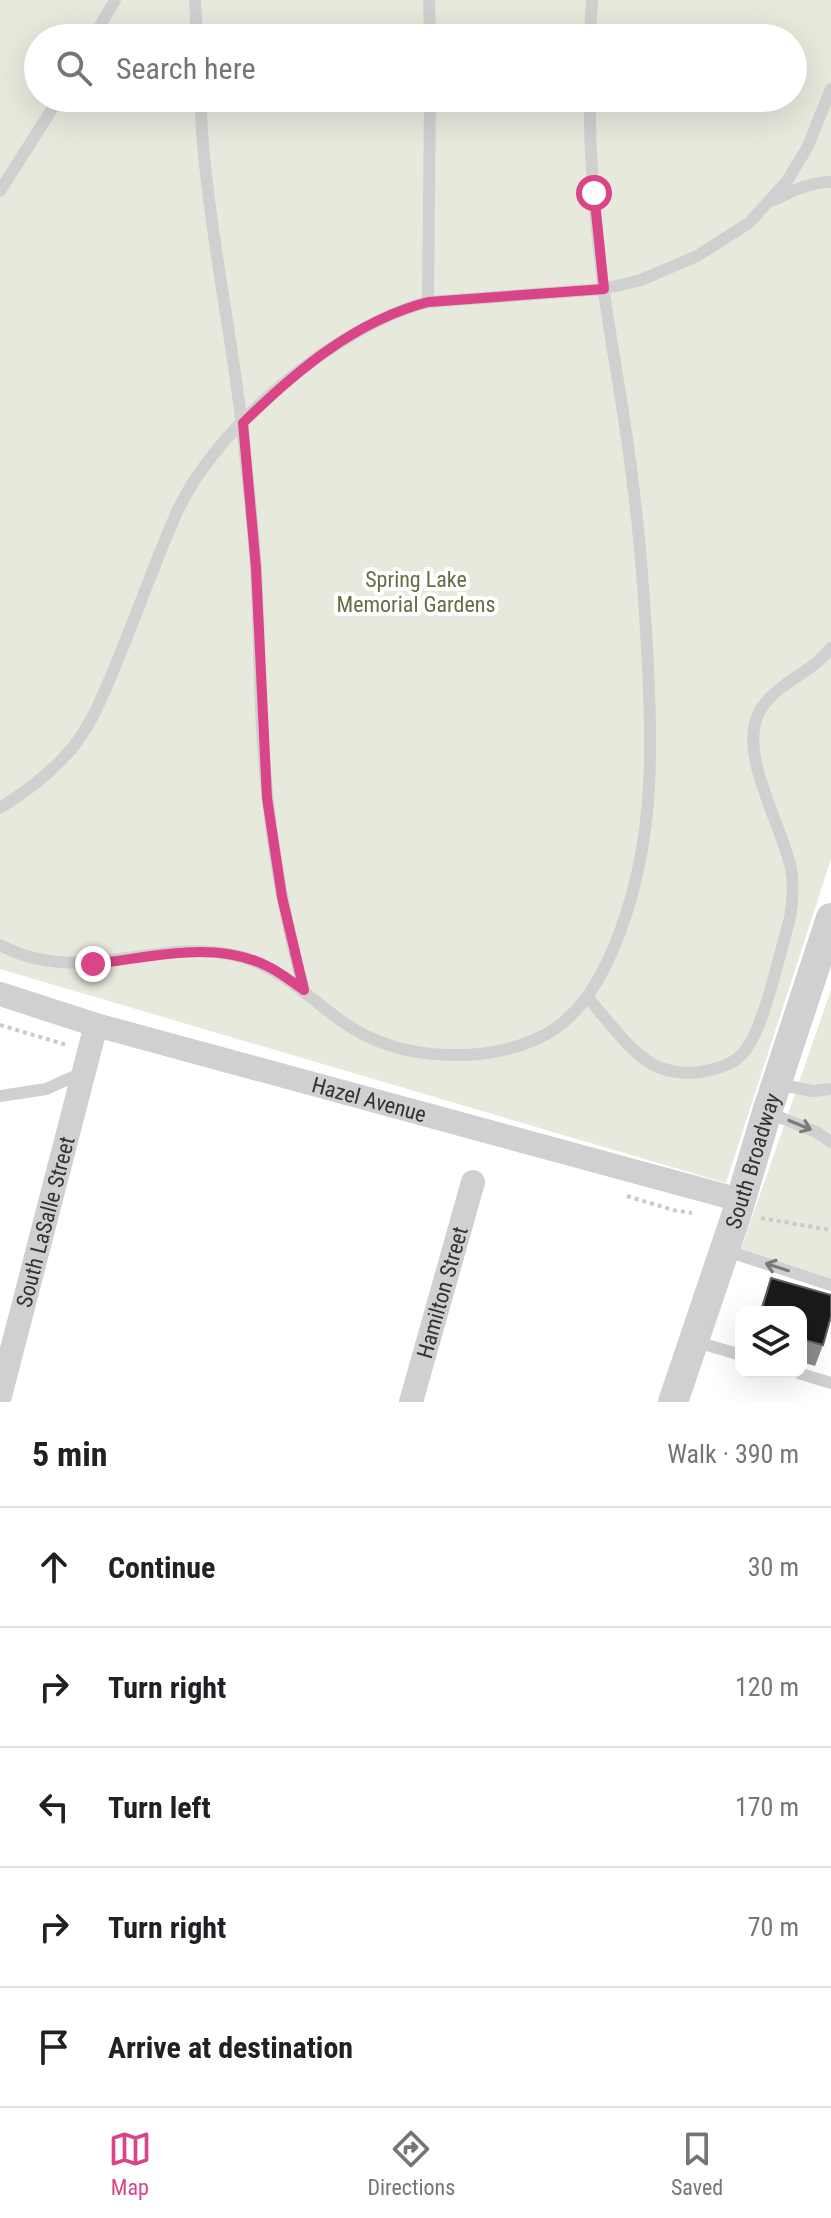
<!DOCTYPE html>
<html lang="en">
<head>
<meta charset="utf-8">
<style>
  :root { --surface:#fff; --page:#f2f2f2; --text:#202124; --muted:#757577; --line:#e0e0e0; --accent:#da4588 }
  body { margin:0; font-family:"Roboto Condensed",sans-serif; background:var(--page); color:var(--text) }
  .controls { position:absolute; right:24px; bottom:24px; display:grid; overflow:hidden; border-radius:16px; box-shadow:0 8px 32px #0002 }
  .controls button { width:72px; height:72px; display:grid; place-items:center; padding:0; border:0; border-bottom:2px solid var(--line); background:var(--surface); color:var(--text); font:40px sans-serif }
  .stop { position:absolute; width:24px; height:24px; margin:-18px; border:6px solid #da4588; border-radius:50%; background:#fff }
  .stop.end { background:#da4588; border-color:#fff; box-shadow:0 2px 8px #0008 }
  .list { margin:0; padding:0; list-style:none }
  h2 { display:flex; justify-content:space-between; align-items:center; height:104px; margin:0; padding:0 32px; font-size:34px }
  h2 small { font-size:26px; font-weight:400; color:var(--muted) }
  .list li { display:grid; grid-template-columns:52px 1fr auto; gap:24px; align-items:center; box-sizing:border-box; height:120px; padding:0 32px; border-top:2px solid var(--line) }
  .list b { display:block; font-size:30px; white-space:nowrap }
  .list em { font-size:26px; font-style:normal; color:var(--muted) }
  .icon { flex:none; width:44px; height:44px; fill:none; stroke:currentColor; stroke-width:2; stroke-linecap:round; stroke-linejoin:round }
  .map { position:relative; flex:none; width:831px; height:1402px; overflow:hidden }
  .search { position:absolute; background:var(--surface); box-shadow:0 8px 32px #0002; left:24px; right:24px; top:24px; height:88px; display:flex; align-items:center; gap:20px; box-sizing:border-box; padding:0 28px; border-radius:44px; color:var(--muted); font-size:30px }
  .sheet { height:704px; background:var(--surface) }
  nav { display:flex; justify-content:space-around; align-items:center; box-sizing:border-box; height:112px; border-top:2px solid var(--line); background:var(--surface); font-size:22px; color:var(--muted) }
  nav a { display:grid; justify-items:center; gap:4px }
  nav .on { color:var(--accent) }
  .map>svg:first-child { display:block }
  .green { fill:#e8e9dd; fill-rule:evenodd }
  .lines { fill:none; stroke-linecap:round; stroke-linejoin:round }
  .path { stroke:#cacaca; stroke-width:4; stroke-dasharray:4 4; stroke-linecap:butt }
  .service { stroke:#d0d0d0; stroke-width:12 }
  .minor { stroke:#d0d0d0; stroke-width:24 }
  .tertiary { stroke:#d0d0d0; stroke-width:30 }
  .wall { fill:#8c8c8c }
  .building { fill:#1a1a1a; stroke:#5f5f5f; stroke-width:2 }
  .oneway { stroke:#7a7a7a }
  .route { stroke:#da4588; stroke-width:10 }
  .labels { text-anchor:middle; stroke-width:8; stroke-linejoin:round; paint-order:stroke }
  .park-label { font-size:22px; fill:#666d42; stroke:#fff }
  .street-label { font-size:22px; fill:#333; stroke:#fff }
</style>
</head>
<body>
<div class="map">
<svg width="831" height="1402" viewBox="0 0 831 1402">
  <rect width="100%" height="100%" fill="#fff"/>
  <g class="green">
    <path d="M0 0H831V859L726 1183 0 969ZM38 38H793V98H38Z"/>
    <polygon points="831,990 831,1285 739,1255"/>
  </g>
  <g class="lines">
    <g class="path">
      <polyline points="0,1025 67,1045"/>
      <polyline points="627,1196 673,1210 692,1213"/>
      <polyline points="761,1218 831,1230"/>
    </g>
    <g class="service">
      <polyline points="195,0 197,38"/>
      <polyline points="429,0 430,38"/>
      <polyline points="93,38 115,0"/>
      <polyline points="590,38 592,0"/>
      <path d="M200 98C205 221 235 341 246 463 250 499 254 535 256 571 260 648 259 725 268 801 275 865 287 928 304 990"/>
      <polyline points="0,191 59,98"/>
      <path d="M774 200C792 191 810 182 831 182"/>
      <polyline points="428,302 430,98"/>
      <path d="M0 808C24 793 47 776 66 755 90 730 103 695 116 664 137 614 155 561 177 512 216 426 338 325 428 302L604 289 641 280 697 256 749 223 787 181 807 148 831 89"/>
      <path d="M0 945C81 989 164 933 245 958 281 969 306 995 336 1017 370 1043 409 1055 452 1055 486 1056 527 1048 556 1028 584 1008 601 978 614 947 655 849 653 752 647 648 644 594 640 539 633 485 626 420 613 357 604 292 596 229 589 162 590 98"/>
      <path d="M588 998C607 1019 627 1049 652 1064 666 1072 685 1074 700 1072 716 1069 734 1065 744 1052 764 1029 780 951 790 918 793 901 794 886 791 869 782 823 735 751 761 709 779 681 812 673 831 648"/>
      <polyline points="776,1084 813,1091 831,1089"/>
      <polyline points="0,1096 46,1089 84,1072"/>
      <polyline points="767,1112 816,1132 831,1142"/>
      <polyline points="724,1250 831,1285"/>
      <polyline points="693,1341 741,1355"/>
      <polyline points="795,1372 831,1383"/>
    </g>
    <g class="minor">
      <path id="s1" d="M0 994 96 1025 740 1200"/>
      <path id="s2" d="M0 1396 96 1025"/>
      <path id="s3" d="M411 1402 473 1182"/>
    </g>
    <path class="tertiary" id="s4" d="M673 1402 736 1216 767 1112 831 918"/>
  </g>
  <polygon class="wall" points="771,1278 831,1295 831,1316 823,1345 815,1366 801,1362 801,1312 759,1312"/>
  <polygon class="building" points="771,1278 831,1295 831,1316 823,1345 801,1339 801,1312 761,1312"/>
  <defs><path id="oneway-shaft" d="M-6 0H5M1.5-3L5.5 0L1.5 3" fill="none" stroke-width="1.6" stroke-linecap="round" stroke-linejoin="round" transform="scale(2)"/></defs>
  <g class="oneway">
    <use href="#oneway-shaft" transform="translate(800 1125) rotate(22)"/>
    <use href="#oneway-shaft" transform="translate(777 1267) rotate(-162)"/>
  </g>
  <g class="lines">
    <path class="route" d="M93 964C149 958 214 939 267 966 280 972 292 982 304 990L282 897 267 798 256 568 243 423C296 371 355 321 428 302L604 289 594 193"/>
  </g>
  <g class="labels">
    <g class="park-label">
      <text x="416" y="587">Spring Lake<tspan x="416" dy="25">Memorial Gardens</tspan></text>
    </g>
    <g class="street-label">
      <text dy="8" stroke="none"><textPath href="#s1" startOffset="384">Hazel Avenue</textPath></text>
      <text dy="8" stroke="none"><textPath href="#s4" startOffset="254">South Broadway</textPath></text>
      <text dy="8" stroke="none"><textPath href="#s2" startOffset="180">South LaSalle Street</textPath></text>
      <text dy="8" stroke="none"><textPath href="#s3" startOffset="114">Hamilton Street</textPath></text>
    </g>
  </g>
</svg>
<div class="controls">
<button><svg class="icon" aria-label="layers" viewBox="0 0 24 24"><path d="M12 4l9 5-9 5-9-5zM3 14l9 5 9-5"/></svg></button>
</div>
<div class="stop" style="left:594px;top:193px"></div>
<div class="stop end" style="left:93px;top:964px"></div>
<div class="search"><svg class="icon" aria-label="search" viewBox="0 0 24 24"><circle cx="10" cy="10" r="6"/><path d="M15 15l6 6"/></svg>Search here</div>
</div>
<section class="sheet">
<h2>5 min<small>Walk · 390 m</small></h2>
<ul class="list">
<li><svg class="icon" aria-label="ahead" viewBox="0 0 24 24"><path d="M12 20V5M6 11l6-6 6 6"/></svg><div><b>Continue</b></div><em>30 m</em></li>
<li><svg class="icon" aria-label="right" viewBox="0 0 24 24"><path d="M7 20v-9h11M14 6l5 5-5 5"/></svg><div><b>Turn right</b></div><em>120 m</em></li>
<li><svg class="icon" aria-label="left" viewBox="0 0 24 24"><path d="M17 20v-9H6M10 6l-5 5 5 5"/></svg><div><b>Turn left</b></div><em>170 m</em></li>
<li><svg class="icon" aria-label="right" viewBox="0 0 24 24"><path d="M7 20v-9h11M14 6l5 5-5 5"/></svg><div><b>Turn right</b></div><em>70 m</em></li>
<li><svg class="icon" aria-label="arrive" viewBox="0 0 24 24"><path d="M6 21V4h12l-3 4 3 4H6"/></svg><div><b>Arrive at destination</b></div></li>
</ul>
</section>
<nav>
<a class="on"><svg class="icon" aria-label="map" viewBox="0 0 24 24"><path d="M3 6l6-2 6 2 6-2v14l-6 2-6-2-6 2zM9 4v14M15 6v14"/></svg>Map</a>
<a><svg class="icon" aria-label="directions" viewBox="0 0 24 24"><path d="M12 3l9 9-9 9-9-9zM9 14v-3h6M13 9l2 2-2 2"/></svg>Directions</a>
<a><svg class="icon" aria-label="saved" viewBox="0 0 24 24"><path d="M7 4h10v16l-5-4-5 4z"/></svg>Saved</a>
</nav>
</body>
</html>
